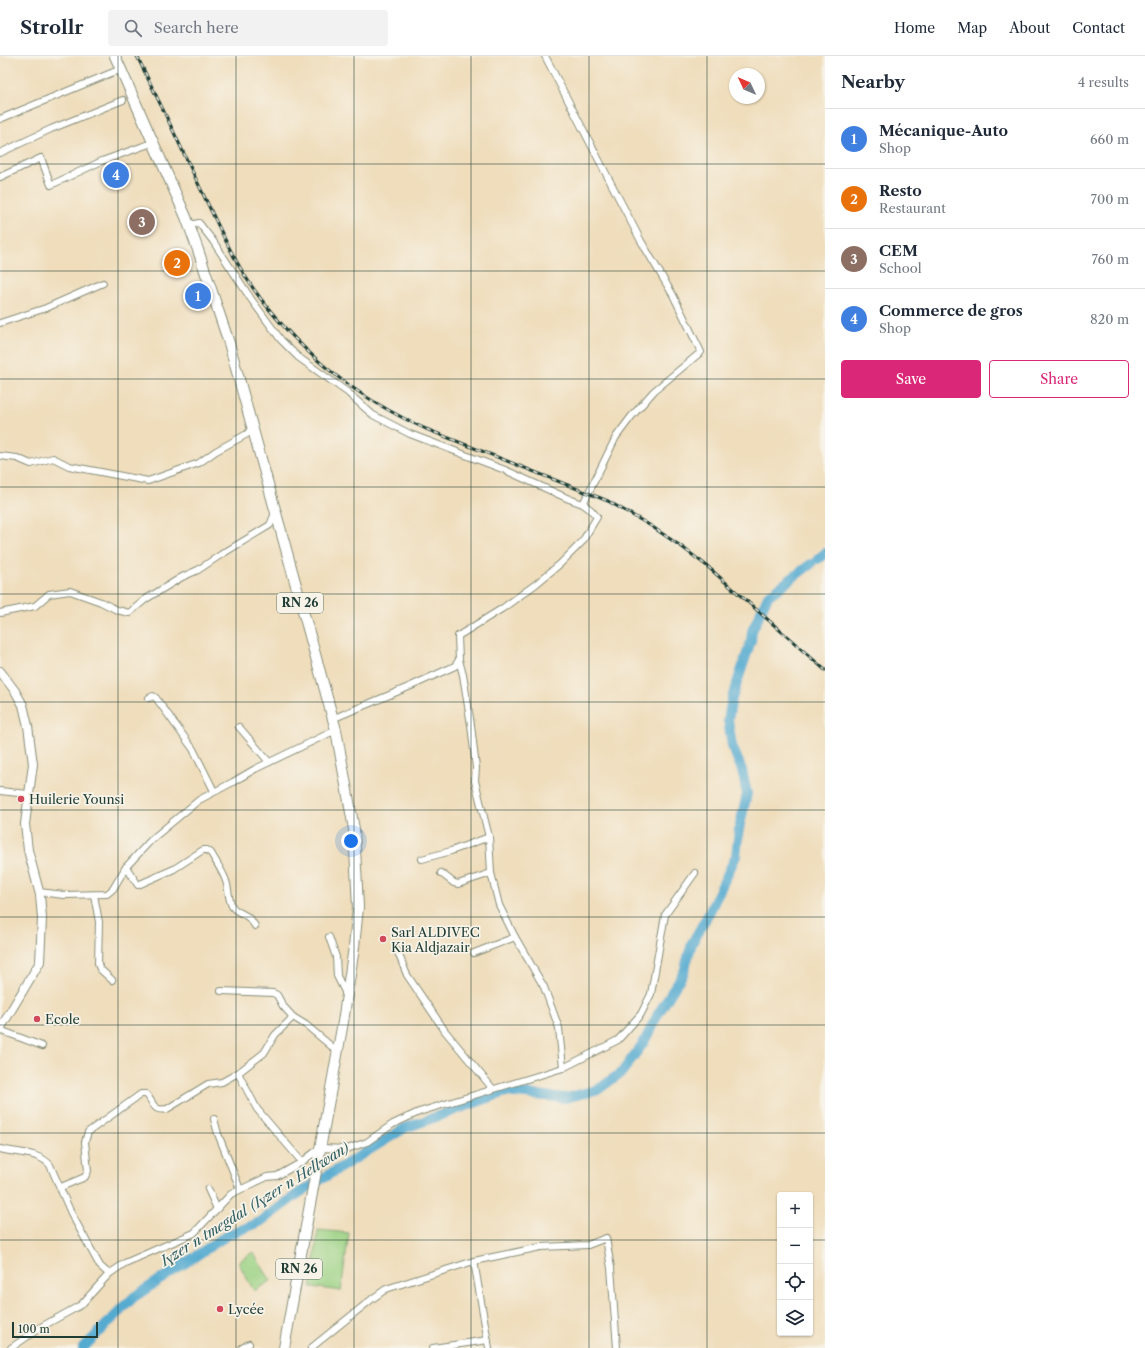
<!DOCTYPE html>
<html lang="en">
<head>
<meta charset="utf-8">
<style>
  :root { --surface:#fff; --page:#f2f2f3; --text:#1f2937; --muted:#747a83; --line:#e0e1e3; --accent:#db2777 }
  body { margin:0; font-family:"Libre Caslon Text",serif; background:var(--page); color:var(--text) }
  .controls { position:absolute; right:12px; bottom:12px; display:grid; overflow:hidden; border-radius:4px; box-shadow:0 1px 3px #0004 }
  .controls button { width:36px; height:36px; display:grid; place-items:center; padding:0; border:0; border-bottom:1px solid var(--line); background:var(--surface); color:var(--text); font:20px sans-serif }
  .compass { position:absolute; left:729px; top:12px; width:36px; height:36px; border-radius:50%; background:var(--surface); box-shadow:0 1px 3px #0004; rotate:314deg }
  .scale { position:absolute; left:12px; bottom:10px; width:86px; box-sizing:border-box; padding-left:4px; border:2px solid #1f3d34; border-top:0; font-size:11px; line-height:14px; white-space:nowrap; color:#1f3d34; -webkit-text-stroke:3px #f7f3e8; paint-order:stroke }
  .you { position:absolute; left:351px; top:785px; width:14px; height:14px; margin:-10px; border:3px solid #fff; border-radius:50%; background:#1a73e8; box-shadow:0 0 0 6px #1a73e833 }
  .badge { display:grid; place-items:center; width:26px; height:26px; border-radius:50%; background:var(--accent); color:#fff; font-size:13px; font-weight:700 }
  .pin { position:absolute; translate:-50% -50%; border:2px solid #fff; box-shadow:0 1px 4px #0006 }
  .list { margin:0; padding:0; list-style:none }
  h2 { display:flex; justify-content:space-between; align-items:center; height:52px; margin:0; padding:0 16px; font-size:17px }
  h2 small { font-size:13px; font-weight:400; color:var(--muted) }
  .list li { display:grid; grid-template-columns:26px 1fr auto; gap:12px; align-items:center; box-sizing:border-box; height:60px; padding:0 16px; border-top:1px solid var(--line) }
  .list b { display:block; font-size:15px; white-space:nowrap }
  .list p { margin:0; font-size:13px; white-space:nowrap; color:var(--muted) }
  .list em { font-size:13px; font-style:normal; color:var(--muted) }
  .actions { display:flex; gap:8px; padding:12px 16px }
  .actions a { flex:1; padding:9px 0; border:1px solid var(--accent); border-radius:4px; text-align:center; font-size:14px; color:var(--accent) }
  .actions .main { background:var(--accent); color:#fff }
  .icon { flex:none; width:22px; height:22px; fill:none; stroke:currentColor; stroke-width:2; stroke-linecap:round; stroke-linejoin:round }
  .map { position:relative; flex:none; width:825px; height:1292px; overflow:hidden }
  header { display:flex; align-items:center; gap:24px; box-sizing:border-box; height:56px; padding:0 20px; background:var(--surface); border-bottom:1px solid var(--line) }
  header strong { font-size:19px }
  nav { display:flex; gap:22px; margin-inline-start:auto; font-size:14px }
  .search { width:280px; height:36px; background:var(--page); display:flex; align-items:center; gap:10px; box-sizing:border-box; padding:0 14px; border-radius:4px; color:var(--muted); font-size:15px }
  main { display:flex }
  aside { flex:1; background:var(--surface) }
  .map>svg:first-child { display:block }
  .green { fill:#9bd183; stroke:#5d875c }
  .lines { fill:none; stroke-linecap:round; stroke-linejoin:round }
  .river { stroke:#54aad0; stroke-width:10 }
  .minor-casing { stroke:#878d78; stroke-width:8 }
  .tertiary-casing { stroke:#878d78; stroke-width:10 }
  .primary-casing { stroke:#878d78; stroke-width:12 }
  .minor { stroke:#fff; stroke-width:6 }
  .tertiary { stroke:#fff; stroke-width:8 }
  .primary { stroke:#fff; stroke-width:10 }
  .rail-casing { stroke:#1f3d34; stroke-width:3 }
  .rail { stroke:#f7f3e8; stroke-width:1.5; stroke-dasharray:4.5; stroke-linecap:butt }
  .grid { fill:none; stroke:#1f3d34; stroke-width:1; stroke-opacity:0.55 }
  .poi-dot { fill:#d1495b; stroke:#f7f3e8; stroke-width:1.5 }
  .labels { text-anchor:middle; stroke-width:3.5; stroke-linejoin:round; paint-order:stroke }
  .shield { fill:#f7f3e8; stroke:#60746a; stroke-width:1 }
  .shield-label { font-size:12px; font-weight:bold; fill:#1f3d34 }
  .poi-label { font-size:13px; fill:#1f3d34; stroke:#f7f3e8; text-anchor:start }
  .water-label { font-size:14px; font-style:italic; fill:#2f5e63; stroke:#f7f3e8 }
</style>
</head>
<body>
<header>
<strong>Strollr</strong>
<div class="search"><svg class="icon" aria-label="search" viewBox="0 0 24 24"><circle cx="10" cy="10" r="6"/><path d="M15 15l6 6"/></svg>Search here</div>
<nav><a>Home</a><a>Map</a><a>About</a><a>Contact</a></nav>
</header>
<main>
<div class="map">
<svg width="825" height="1292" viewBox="0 0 825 1292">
  <rect width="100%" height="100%" fill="#f7f3e8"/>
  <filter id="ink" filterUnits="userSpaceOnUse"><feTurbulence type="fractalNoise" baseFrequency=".025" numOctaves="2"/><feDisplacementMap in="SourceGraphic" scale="8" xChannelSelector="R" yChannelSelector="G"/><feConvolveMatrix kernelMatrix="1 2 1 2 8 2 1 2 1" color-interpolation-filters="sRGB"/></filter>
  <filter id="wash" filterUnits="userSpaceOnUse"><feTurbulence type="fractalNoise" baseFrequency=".012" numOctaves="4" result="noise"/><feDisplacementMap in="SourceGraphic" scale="16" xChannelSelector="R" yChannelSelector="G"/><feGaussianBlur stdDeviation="0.9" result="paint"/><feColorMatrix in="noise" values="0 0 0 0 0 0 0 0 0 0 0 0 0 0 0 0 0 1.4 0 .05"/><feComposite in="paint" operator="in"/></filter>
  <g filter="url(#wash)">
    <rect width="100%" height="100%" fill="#efddbb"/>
    <g class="green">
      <polygon points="318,1174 349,1177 341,1235 311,1231"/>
      <polygon points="253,1196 271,1225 254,1235 238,1206"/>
    </g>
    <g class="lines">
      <g class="river">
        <polyline points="818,503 825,497"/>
        <polyline points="83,1292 134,1241 226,1180 260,1166 299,1137 405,1072 505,1036 566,1042 599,1033 622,1016 644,986 658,958 684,916 692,887 709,857 736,800 739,773 747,738 742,714 732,690 728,664 732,642 751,585 752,575 768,540 811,508"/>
      </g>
    </g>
  </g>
  <g filter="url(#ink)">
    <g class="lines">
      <g class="minor-casing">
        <g id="minor">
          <polyline points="545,0 641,185 673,239 701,296 654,335 631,361 616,381 583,448"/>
          <polyline points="0,63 121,13"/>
          <polyline points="0,97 51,73 123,44"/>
          <polyline points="0,121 41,102 51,129 102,105 152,87"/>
          <polyline points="189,169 199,167 213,185 251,243 281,284 298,301 347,336 373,359 410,378 505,414 569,443 583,448 591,454 597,461 582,486 560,508 536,528 503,552 458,580 459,604 455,610 411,630 332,663"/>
          <polyline points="0,267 46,252 103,227"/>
          <polyline points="0,400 17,402 31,408 53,402 69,410 148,425 199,407 216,395 247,378 253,371"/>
          <polyline points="0,557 35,550 49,538 70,535 101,546 117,554 129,557 146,543 182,521 198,514 222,498 270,469 275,457"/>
          <polyline points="459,604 463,619 471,669 476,712 475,725 489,781 491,817 499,849 515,881 544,931 559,972 563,1012"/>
          <polyline points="149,642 153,640 156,642 193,693 214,735"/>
          <polyline points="239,671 269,706"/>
          <polyline points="0,735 28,738"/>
          <polyline points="422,803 451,795 489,781"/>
          <path d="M126 811 138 829 174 813 203 794H207L211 797C216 806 223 816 226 825 229 833 228 843 232 850 236 858 248 856 255 870"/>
          <polyline points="441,817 454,827 458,828 491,817"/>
          <polyline points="39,836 64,839 107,838 113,833 126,811 152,783 199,744 233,726 255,713 336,674"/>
          <polyline points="94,839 99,866 98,908 100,913 112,924"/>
          <polyline points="329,881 336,901 337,920 346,938"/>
          <polyline points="397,894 407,919 445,975 493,1033"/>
          <polyline points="474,897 515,881"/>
          <polyline points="221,935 273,937 277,939 283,950 293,961"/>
          <polyline points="0,974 42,990"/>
          <polyline points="238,1017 257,1053 302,1106"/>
          <polyline points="214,1063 218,1078 240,1133"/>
          <path d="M0 1093C16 1097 39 1096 50 1109L71 1157 100 1210 109 1218"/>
          <path d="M61 1131 85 1121 88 1115 85 1086 88 1076 141 1038H146C154 1046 152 1056 167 1053L208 1028 222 1026 238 1017 264 997 275 979 293 961 306 969 337 995"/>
          <polyline points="208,1133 217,1153"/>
          <polyline points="474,1205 489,1292"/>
          <polyline points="11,1292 41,1271 81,1249 109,1218 125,1207 194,1177 231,1138 267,1121 277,1120 302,1106 320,1092 347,1093 367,1086 393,1068 419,1056 563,1012 618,984 641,958 651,938 665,859 695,817"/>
          <polyline points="242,1292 249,1288"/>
          <polyline points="311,1292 372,1243 386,1233 474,1205 541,1191 588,1189 606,1182 611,1212 617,1292"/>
          <polyline points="433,1292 488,1284"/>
        </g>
      </g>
      <g class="tertiary-casing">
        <polyline id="tertiary" points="0,615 15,635 23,649 28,670 33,708 25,768 28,794 40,839 42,862 40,906 0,973"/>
      </g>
      <g class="primary-casing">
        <polyline id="primary" points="115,0 186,161 198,194 229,287 336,674 354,773 358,851 354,891 343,966 284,1292"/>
      </g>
      <use href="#minor" class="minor"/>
      <use href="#tertiary" class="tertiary"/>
      <use href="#primary" class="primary"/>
      <g class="rail-casing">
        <path id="rail" d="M137 0C160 47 182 93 204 140 221 175 237 212 261 243 307 303 358 342 426 373L608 445 651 470 682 491 707 510 825 614"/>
      </g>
      <use href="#rail" class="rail"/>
    </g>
  </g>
  <path class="grid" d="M118 0V1292M236 0V1292M354 0V1292M471 0V1292M589 0V1292M707 0V1292M0 108H825M0 215H825M0 323H825M0 431H825M0 538H825M0 646H825M0 754H825M0 861H825M0 969H825M0 1077H825M0 1184H780M810 1184H825"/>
  <g class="poi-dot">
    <circle cx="21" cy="743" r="4"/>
    <circle cx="383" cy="883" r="4"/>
    <circle cx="37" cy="963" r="4"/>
    <circle cx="220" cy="1253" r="4"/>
  </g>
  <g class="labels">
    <g class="shield">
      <rect x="277" y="537" width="46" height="20" rx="3"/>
      <rect x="276" y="1203" width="46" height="20" rx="3"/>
    </g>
    <g class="shield-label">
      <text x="300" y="551">RN 26</text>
      <text x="299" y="1217">RN 26</text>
    </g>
    <g class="poi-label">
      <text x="29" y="748">Huilerie Younsi</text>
      <text x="391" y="881">Sarl ALDIVEC<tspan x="391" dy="15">Kia Aldjazair</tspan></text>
      <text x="45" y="968">Ecole</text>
      <text x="228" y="1258">Lycée</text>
    </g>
    <g class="water-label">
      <text transform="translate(255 1148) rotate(-32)" y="5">Iɣzer n tmegdal (Iɣzer n Hellwan)</text>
    </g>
  </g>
</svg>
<div class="controls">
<button>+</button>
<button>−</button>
<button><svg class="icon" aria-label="locate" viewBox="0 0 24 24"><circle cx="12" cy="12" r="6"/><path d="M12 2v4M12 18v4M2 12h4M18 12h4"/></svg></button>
<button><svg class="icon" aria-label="layers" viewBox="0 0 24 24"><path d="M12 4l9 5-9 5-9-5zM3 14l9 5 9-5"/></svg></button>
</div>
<svg class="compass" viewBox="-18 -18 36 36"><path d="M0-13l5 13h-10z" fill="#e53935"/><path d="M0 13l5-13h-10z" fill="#747a83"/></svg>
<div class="scale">100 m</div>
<div class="you"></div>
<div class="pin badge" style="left:198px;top:240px;background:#3f7fe0">1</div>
<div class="pin badge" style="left:177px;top:207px;background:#e8710a">2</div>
<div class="pin badge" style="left:142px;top:166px;background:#8d6e63">3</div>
<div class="pin badge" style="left:116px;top:119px;background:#3f7fe0">4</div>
</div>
<aside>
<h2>Nearby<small>4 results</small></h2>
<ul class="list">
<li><span class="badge" style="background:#3f7fe0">1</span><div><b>Mécanique-Auto</b><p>Shop</p></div><em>660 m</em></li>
<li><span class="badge" style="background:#e8710a">2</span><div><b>Resto</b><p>Restaurant</p></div><em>700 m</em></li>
<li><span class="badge" style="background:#8d6e63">3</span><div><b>CEM</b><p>School</p></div><em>760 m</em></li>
<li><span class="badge" style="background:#3f7fe0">4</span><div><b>Commerce de gros</b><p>Shop</p></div><em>820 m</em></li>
</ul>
<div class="actions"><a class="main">Save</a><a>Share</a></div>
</aside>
</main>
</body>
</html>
